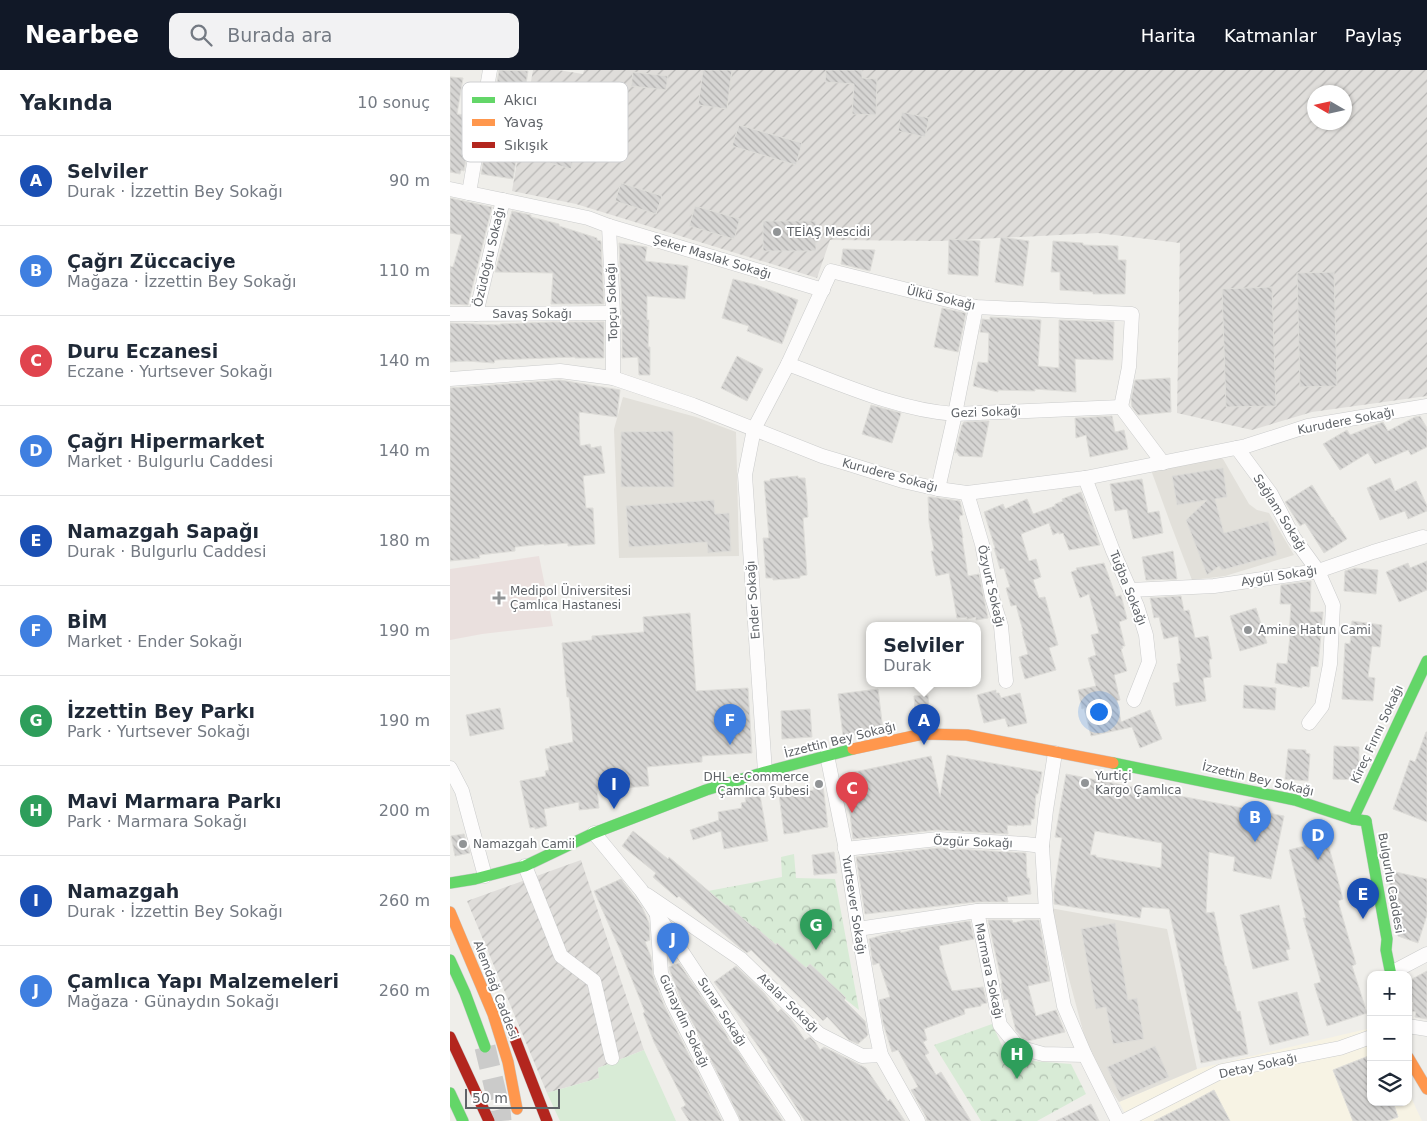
<!DOCTYPE html>
<html lang="tr">
<head>
<meta charset="utf-8">
<style>
  :root { --surface:#fff; --page:#f2f2f3; --text:#1f2937; --muted:#747a83; --line:#e0e1e3; --accent:#111827 }
  body { margin:0; font-family:"DejaVu Sans",sans-serif; background:var(--page); color:var(--text) }
  .controls { position:absolute; right:15px; bottom:15px; display:grid; overflow:hidden; border-radius:10px; box-shadow:0 1px 4px #0004 }
  .controls button { width:45px; height:45px; display:grid; place-items:center; padding:0; border:0; border-bottom:1px solid var(--line); background:var(--surface); color:var(--text); font:25px sans-serif }
  .compass { position:absolute; left:857px; top:15px; width:45px; height:45px; border-radius:50%; background:var(--surface); box-shadow:0 1px 4px #0004; rotate:279deg }
  .scale { position:absolute; left:15px; bottom:12px; width:95px; box-sizing:border-box; padding-left:5px; border:2px solid #5f6368; border-top:0; font-size:14px; line-height:18px; white-space:nowrap; color:#5f6368; -webkit-text-stroke:4px #fff; paint-order:stroke }
  .you { position:absolute; left:648px; top:641px; width:18px; height:18px; margin:-12px; border:4px solid #fff; border-radius:50%; background:#1a73e8; box-shadow:0 0 0 8px #1a73e833 }
  .badge { display:grid; place-items:center; width:32px; height:32px; border-radius:50%; background:var(--accent); color:#fff; font-size:16px; font-weight:700 }
  .pin { position:absolute; translate:-50% -41px; filter:drop-shadow(0 1px 2px #0008) }
  .pin::after { content:''; position:absolute; top:26px; width:18px; height:15px; background:inherit; clip-path:polygon(0 0,100% 0,50% 100%) }
  .popup { position:absolute; left:416px; top:552px; width:115px; height:65px; box-sizing:border-box; display:grid; place-content:center; border-radius:10px; background:var(--surface); filter:drop-shadow(0 1px 4px #0005); font-size:16px; white-space:nowrap; color:var(--muted) }
  .popup b { font-size:19px; color:var(--text) }
  .popup::after { content:''; position:absolute; left:50%; top:100%; margin-left:-10px; border:10px solid transparent; border-top-color:var(--surface) }
  .list { margin:0; padding:0; list-style:none }
  h2 { display:flex; justify-content:space-between; align-items:center; height:65px; margin:0; padding:0 20px; font-size:21px }
  h2 small { font-size:16px; font-weight:400; color:var(--muted) }
  .list li { display:grid; grid-template-columns:32px 1fr auto; gap:15px; align-items:center; box-sizing:border-box; height:90px; padding:0 20px; border-top:1px solid var(--line) }
  .list b { display:block; font-size:19px; white-space:nowrap }
  .list p { margin:0; font-size:16px; white-space:nowrap; color:var(--muted) }
  .list em { font-size:16px; font-style:normal; color:var(--muted) }
  .icon { flex:none; width:28px; height:28px; fill:none; stroke:currentColor; stroke-width:2; stroke-linecap:round; stroke-linejoin:round }
  .map { position:relative; flex:none; width:977px; height:1051px; overflow:hidden }
  header { display:flex; align-items:center; gap:30px; box-sizing:border-box; height:70px; padding:0 25px; background:var(--accent); color:#fff }
  header strong { font-size:24px }
  nav { display:flex; gap:28px; margin-inline-start:auto; font-size:18px }
  .search { width:350px; height:45px; background:var(--page); display:flex; align-items:center; gap:12px; box-sizing:border-box; padding:0 18px; border-radius:10px; color:var(--muted); font-size:19px }
  main { display:flex }
  aside { flex:1; background:var(--surface) }
  .map>svg:first-child { display:block }
  .commercial { fill:#f7f3e4 }
  .industrial { fill:url(#industrial-furrows); fill-rule:evenodd }
  .education { fill:#e2e0da }
  .medical { fill:#eae0de }
  .grass { fill:#d8ebd6 }
  .park { fill:url(#park-crowns) }
  .building { fill:url(#building-back-hatch); stroke:#deddd9; fill-rule:evenodd }
  .lines { fill:none; stroke-linecap:round; stroke-linejoin:round }
  .primary-tunnel { stroke:#cbcbca; stroke-width:21; stroke-dasharray:21 11; stroke-linecap:butt }
  .street-casing { stroke:#cbcccc; stroke-width:15 }
  .fast-casing { stroke:#cacacb; stroke-width:12 }
  .slow-casing { stroke:#cacacb; stroke-width:12 }
  .jam-casing { stroke:#cacacb; stroke-width:12 }
  .street { stroke:#fdfcfc; stroke-width:14 }
  .fast { stroke:#63d668; stroke-width:11 }
  .slow { stroke:#ff974d; stroke-width:11 }
  .jam { stroke:#b3261e; stroke-width:11 }
  .poi-dot { fill:#919496; stroke:#fff; stroke-width:2 }
  .labels { text-anchor:middle; stroke-width:4; stroke-linejoin:round; paint-order:stroke }
  .poi-label { font-size:12px; fill:#5f6368; stroke:#fff; text-anchor:start }
  .street-label { font-size:12px; fill:#5f6368; stroke:#fff }
  .key { fill:#fff; stroke:#cfd0d2; stroke-width:1 }
  .key-label { font-size:14px; fill:#5f6368 }
</style>
</head>
<body>
<header>
<strong>Nearbee</strong>
<div class="search"><svg class="icon" aria-label="search" viewBox="0 0 24 24"><circle cx="10" cy="10" r="6"/><path d="M15 15l6 6"/></svg>Burada ara</div>
<nav><a>Harita</a><a>Katmanlar</a><a>Paylaş</a></nav>
</header>
<main>
<aside>
<h2>Yakında<small>10 sonuç</small></h2>
<ul class="list">
<li><span class="badge" style="background:#1a4fb4">A</span><div><b>Selviler</b><p>Durak · İzzettin Bey Sokağı</p></div><em>90 m</em></li>
<li><span class="badge" style="background:#3f7fe0">B</span><div><b>Çağrı Züccaciye</b><p>Mağaza · İzzettin Bey Sokağı</p></div><em>110 m</em></li>
<li><span class="badge" style="background:#e0444e">C</span><div><b>Duru Eczanesi</b><p>Eczane · Yurtsever Sokağı</p></div><em>140 m</em></li>
<li><span class="badge" style="background:#3f7fe0">D</span><div><b>Çağrı Hipermarket</b><p>Market · Bulgurlu Caddesi</p></div><em>140 m</em></li>
<li><span class="badge" style="background:#1a4fb4">E</span><div><b>Namazgah Sapağı</b><p>Durak · Bulgurlu Caddesi</p></div><em>180 m</em></li>
<li><span class="badge" style="background:#3f7fe0">F</span><div><b>BİM</b><p>Market · Ender Sokağı</p></div><em>190 m</em></li>
<li><span class="badge" style="background:#2e9e5b">G</span><div><b>İzzettin Bey Parkı</b><p>Park · Yurtsever Sokağı</p></div><em>190 m</em></li>
<li><span class="badge" style="background:#2e9e5b">H</span><div><b>Mavi Marmara Parkı</b><p>Park · Marmara Sokağı</p></div><em>200 m</em></li>
<li><span class="badge" style="background:#1a4fb4">I</span><div><b>Namazgah</b><p>Durak · İzzettin Bey Sokağı</p></div><em>260 m</em></li>
<li><span class="badge" style="background:#3f7fe0">J</span><div><b>Çamlıca Yapı Malzemeleri</b><p>Mağaza · Günaydın Sokağı</p></div><em>260 m</em></li>
</ul>
</aside>
<div class="map">
<svg width="977" height="1051" viewBox="0 0 977 1051">
  <defs>
    <pattern id="industrial-furrows" width="10" height="10" patternUnits="userSpaceOnUse" patternTransform="scale(1.25)"><rect width="10" height="10" fill="#dfddda"/><path d="M-1 1l2-2M0 10L10 0M9 11l2-2" fill="none" stroke="#b8b7b5"/></pattern>
    <pattern id="park-crowns" width="20" height="18" patternUnits="userSpaceOnUse" patternTransform="scale(1.25)"><rect width="20" height="18" fill="#d8ebd6"/><path d="M2 6a3 3 0 1 1 6 0M12 15a3 3 0 1 1 6 0" fill="none" stroke="#b2c2b1"/></pattern>
    <pattern id="building-back-hatch" width="6" height="6" patternUnits="userSpaceOnUse" patternTransform="scale(1.25)"><rect width="6" height="6" fill="#d6d5d3"/><path d="M-1 5l2 2M0 0l6 6M5-1l2 2" fill="none" stroke="#b1b0af"/></pattern>
  </defs>
  <rect width="100%" height="100%" fill="#efeeea"/>
  <polygon class="commercial" points="921,958 921,1032 958,1032 958,1021 972,1051 679,1051 669,1032 747,999"/>
  <g class="industrial">
    <path d="M83 0H108L133 4 134 0H977V326L862 342 802 360 727 343 730 173 648 163 490 171 380 170 367 208 126 134 62 121ZM864 22H894V52H864Z"/>
    <polygon points="131,790 194,980 148,998 149,1008 97,1023 17,831"/>
  </g>
  <g class="education">
    <polygon points="173,327 246,347 286,362 289,486 169,488 164,359"/>
    <polygon points="768,387 773,389 799,434 807,440 819,443 844,485 775,506 742,510 721,455 701,400"/>
    <polygon points="600,838 717,859 747,999 669,1032 640,987"/>
  </g>
  <polygon class="medical" points="89,486 103,556 32,564 0,570 0,499"/>
  <polygon class="grass" points="194,980 226,1051 110,1051 97,1023 149,1008 148,998"/>
  <g class="park">
    <polygon points="344,784 346,808 385,809 409,940 258,821 332,807 331,787"/>
    <polygon points="542,954 558,989 621,994 636,1024 587,1051 531,1051 484,975"/>
  </g>
  <g class="building">
    <polygon points="49,0 78,1 73,34 74,34 69,66 70,67 63,109 31,104"/>
    <polygon points="253,0 282,0 277,39 248,35"/>
    <polygon points="376,0 412,0 412,8 427,9 426,45 402,44 404,14 375,12"/>
    <polygon points="183,2 218,6 216,20 181,16"/>
    <polygon points="0,7 13,8 7,44 23,46 14,101 11,100 10,104 0,102"/>
    <polygon points="116,30 138,35 121,99 100,93"/>
    <polygon points="452,42 479,48 475,67 448,61"/>
    <polygon points="289,55 352,73 346,95 282,76"/>
    <polygon points="171,113 212,126 206,144 165,131"/>
    <polygon points="0,128 42,137 18,235 0,234 0,196 3,197 12,165 0,163"/>
    <polygon points="245,136 290,149 284,169 239,156"/>
    <polygon points="62,141 81,145 81,147 109,154 109,156 147,168 147,170 151,171 154,234 101,234 103,203 45,202"/>
    <rect x="313" y="151" width="53" height="30"/>
    <polygon points="551,167 579,171 573,216 545,212"/>
    <polygon points="499,169 530,171 528,206 498,204"/>
    <polygon points="603,171 633,173 633,175 668,176 668,190 676,190 675,224 643,224 643,222 610,220 610,202 601,202"/>
    <polygon points="169,173 197,177 195,191 238,196 235,229 197,226 197,250 199,250 198,277 200,277 200,305 189,305 188,287 172,288 172,243"/>
    <polygon points="393,179 425,180 420,201 391,194"/>
    <polygon points="884,202 887,316 850,317 847,203"/>
    <polygon points="283,209 306,215 348,230 332,274 297,261 299,256 272,248"/>
    <polygon points="822,217 826,336 776,337 772,219"/>
    <polygon points="492,238 516,243 508,282 484,277"/>
    <polygon points="540,247 591,250 588,296 609,298 609,250 664,252 663,290 625,289 626,322 585,319 585,321 548,320 548,322 523,316 528,292 538,293 539,263 530,262 532,249 540,250"/>
    <polygon points="101,252 154,252 154,288 125,288 125,287 45,290 44,293 17,291 0,292 0,253 50,255 50,254"/>
    <polygon points="287,286 313,299 297,331 271,318"/>
    <polygon points="720,308 721,342 688,345 682,337 681,329 685,310"/>
    <polygon points="110,310 170,320 167,347 129,342 130,376 140,374 141,378 151,376 155,403 133,406 136,438 143,438 145,474 118,476 118,473 94,475 94,474 65,477 65,481 29,485 30,488 0,491 0,318"/>
    <polygon points="421,335 451,343 442,373 412,364"/>
    <polygon points="662,346 665,362 674,360 678,379 640,387 636,365 626,368 625,348"/>
    <polygon points="970,346 977,358 977,377 961,385 958,380 925,394 918,383 890,400 873,374 897,360 900,365 933,352 938,361 965,347"/>
    <polygon points="539,351 532,387 509,386 507,382 505,383 512,355 514,352"/>
    <polygon points="223,361 224,417 171,417 171,362"/>
    <polygon points="773,398 777,427 765,429 774,463 818,451 827,485 772,500 769,496 757,505 736,450 757,430 727,435 722,406"/>
    <polygon points="348,406 348,408 355,408 357,429 358,447 353,448 357,505 350,506 350,508 323,510 323,508 316,508 313,468 319,468 314,411 320,411 320,409"/>
    <polygon points="940,408 945,421 966,411 977,436 977,441 958,449 955,441 930,450 917,418"/>
    <polygon points="692,409 698,443 709,441 713,463 683,469 677,439 665,441 660,414"/>
    <polygon points="862,415 882,447 883,447 897,469 874,483 855,453 850,456 835,432"/>
    <polygon points="631,422 650,475 619,480 613,463 609,464 609,462 603,465 599,453 571,464 579,491 586,489 591,507 583,510 589,528 595,527 608,575 599,578 606,600 575,609 569,587 578,584 572,562 573,561 566,535 561,536 556,518 560,517 554,498 550,499 544,478 545,478 534,442 553,434 555,439 577,429 583,444 605,436 605,434 613,431 612,429"/>
    <polygon points="478,427 482,427 510,431 513,445 509,446 513,468 512,468 518,506 529,504 538,548 526,550 526,547 517,549 517,547 507,548 499,503 486,506 481,481 484,481 479,452"/>
    <polygon points="264,430 265,444 279,443 281,481 258,483 257,472 179,477 176,436"/>
    <polygon points="723,481 727,509 696,510 692,487"/>
    <polygon points="977,491 977,520 949,532 936,502 958,493 960,498"/>
    <polygon points="654,493 666,527 671,525 677,549 669,552 675,576 672,576 673,578 671,579 677,601 664,605 670,630 667,631 671,652 700,640 712,669 690,678 682,657 641,666 634,638 632,639 628,620 646,616 638,588 646,585 641,565 649,563 639,524 630,528 621,502 627,500 626,498"/>
    <polygon points="905,498 928,500 926,524 894,521 895,501"/>
    <polygon points="861,511 860,542 873,542 868,597 861,596 859,617 852,616 852,618 825,613 827,593 837,594 840,566 839,566 841,534 830,534 831,515"/>
    <polygon points="731,526 734,541 739,540 745,568 758,566 762,589 759,589 761,607 753,608 756,631 726,636 723,613 730,612 727,594 731,593 728,566 714,569 709,547 704,548 700,528"/>
    <polygon points="806,538 817,573 790,581 780,546"/>
    <polygon points="240,543 246,621 298,618 302,683 252,686 252,692 197,697 199,716 147,720 149,738 129,740 129,732 94,739 97,756 85,759 85,757 80,758 70,711 96,706 95,701 99,700 95,679 100,678 99,677 123,672 119,627 117,627 112,573 142,570 142,566 194,562 193,547"/>
    <polygon points="902,551 932,555 930,577 922,576 918,607 925,608 923,631 892,629 895,573 900,574"/>
    <polygon points="794,615 826,618 825,640 793,638"/>
    <polygon points="428,619 433,660 393,666 388,624"/>
    <polygon points="546,620 546,623 549,623 551,628 570,623 577,653 558,657 555,648 534,653 527,625"/>
    <polygon points="478,625 479,638 465,640 464,626"/>
    <polygon points="50,638 54,659 20,666 16,645"/>
    <polygon points="360,639 362,667 332,669 331,641"/>
    <polygon points="976,662 977,662 977,752 943,739 960,690 965,692"/>
    <polygon points="884,676 909,677 909,710 883,709"/>
    <polygon points="838,679 856,680 856,683 860,684 858,711 835,709"/>
    <polygon points="497,685 592,702 588,724 586,724 584,749 581,749 581,755 574,755 574,756 567,755 567,756 557,755 558,764 487,760 403,769 399,736 406,735 399,703 481,686 490,727"/>
    <path d="M616 704 834 746 821 809 783 801 785 787 759 782 756 843 764 842 775 896H776L787 942 790 941 798 984 751 993 719 839 692 837 690 848 604 834V821L612 768 605 767ZM645 761 712 773 711 798 646 787V785H640Z"/>
    <polygon points="373,716 378,757 350,761 350,762 334,764 329,724 364,720 363,717"/>
    <polygon points="310,725 318,771 274,779 271,761 243,770 240,760 269,750 268,742 292,738 291,733 296,732 295,728"/>
    <polygon points="183,761 218,789 219,787 276,836 277,835 303,857 304,856 326,875 327,873 356,898 360,894 396,928 394,930 415,951 418,965 408,974 399,970 377,947 373,951 301,880 297,883 289,877 229,826 227,828 203,807 206,803 172,776"/>
    <polygon points="14,764 20,783 5,786 1,766"/>
    <polygon points="877,770 893,829 888,831 906,894 902,896 917,943 877,956 864,914 871,912 853,848 856,848 839,780"/>
    <polygon points="488,778 576,783 577,808 579,808 581,824 557,827 558,832 526,832 415,844 406,787"/>
    <polygon points="384,782 387,803 364,805 362,785"/>
    <polygon points="937,800 977,809 977,845 968,873 948,866"/>
    <polygon points="171,809 192,837 199,853 200,870 195,872 201,887 203,906 214,935 272,1051 239,1051 231,1038 236,1035 204,972 193,943 195,942 171,882 144,821"/>
    <polygon points="829,835 840,879 836,880 839,890 803,899 790,845"/>
    <polygon points="538,850 562,850 563,853 576,850 589,850 600,911 578,916 586,946 606,940 615,962 578,971 573,969 566,961 558,929 554,930 551,914 552,913"/>
    <polygon points="520,851 524,869 489,876 494,898 502,921 533,917 537,933 531,934 531,936 514,939 515,944 474,959 477,970 473,972 479,983 475,985 486,1005 491,1002 521,1051 477,1051 476,1047 461,1020 468,1017 448,980 442,982 433,953 429,930 440,927 429,893 423,895 419,869 436,864 450,861 451,863 470,858"/>
    <polygon points="665,853 678,930 687,928 694,969 663,974 656,937 646,939 631,859"/>
    <polygon points="229,893 276,964 280,972 281,971 333,1051 291,1051 230,927 220,901 219,897"/>
    <polygon points="286,896 314,923 328,942 331,939 340,948 355,970 360,967 365,972 370,980 374,977 416,998 438,1031 440,1029 455,1051 355,1051 317,991 318,990 298,962 300,961 264,912"/>
    <polygon points="977,901 977,949 965,947 966,942 962,941 963,932 961,932 962,925 958,924 958,915 961,915 962,909"/>
    <polygon points="847,922 859,965 820,975 808,932"/>
    <polygon points="705,976 719,1007 671,1028 657,997"/>
    <polygon points="921,985 921,1032 943,1032 948,1047 937,1051 903,1051 883,1000"/>
    <polygon points="764,1020 780,1051 704,1051 738,1034"/>
    <polygon points="641,1034 649,1051 606,1051"/>
  </g>
  <g class="lines">
    <polyline class="primary-tunnel" points="35,977 50,1040 51,1051"/>
    <g class="street-casing">
      <g id="street">
        <polyline points="0,119 138,148 159,156 373,220"/>
        <polyline points="19,123 40,0"/>
        <polyline points="159,156 163,243 163,308"/>
        <polyline points="0,244 163,243"/>
        <polyline points="26,244 53,130"/>
        <path d="M338 294C391 314 448 340 505 344L671 337 713 393"/>
        <polyline points="0,309 110,301 163,308 243,335 372,386 399,394 453,411 488,419 517,423 635,408 796,376 858,356 977,336"/>
        <polyline points="787,378 821,424 844,468 868,501 883,535 880,594 872,636 859,653"/>
        <polyline points="635,408 663,481 687,536 696,565 699,592 684,630"/>
        <polyline points="488,419 505,344 526,237"/>
        <polyline points="517,423 532,474 542,527 551,556 556,611"/>
        <polyline points="680,520 764,516 868,501 923,482 973,467"/>
        <polyline points="605,683 596,740 592,776 596,841 614,936 635,985 668,1051"/>
        <polyline points="377,685 395,775 408,859 426,962 431,985 468,1051"/>
        <polyline points="0,698 12,721 35,806"/>
        <polyline points="315,702 295,405 304,359 338,294 381,201 526,237 682,244 679,297 671,337"/>
        <polyline points="144,763 191,820 344,1051"/>
        <polyline points="395,779 488,769 576,774 592,776"/>
        <polyline points="75,796 111,886 144,911 162,988"/>
        <polyline points="197,825 291,889 369,964 412,986 431,985"/>
        <polyline points="527,841 550,955 568,977 593,984 635,985"/>
        <polyline points="207,845 211,903 222,931 282,1051"/>
        <polyline points="408,859 527,841 596,841"/>
        <polyline points="941,903 977,884"/>
        <polyline points="958,956 977,959"/>
        <polyline points="674,1051 772,1001 890,978 921,967"/>
      </g>
    </g>
    <g class="fast-casing">
      <g id="fast">
        <polyline points="663,693 845,730 903,749 916,751"/>
        <polyline points="903,749 977,591"/>
        <polyline points="916,751 937,869 936,880 941,905"/>
        <polyline points="0,813 25,809 75,796 144,763 256,720 315,702 403,679"/>
        <polyline points="0,890 15,923 35,977"/>
        <polyline points="0,1023 13,1051"/>
      </g>
    </g>
    <g class="slow-casing">
      <g id="slow">
        <polyline points="403,679 473,664 517,665 663,693"/>
        <polyline points="0,842 43,944 58,992 67,1039"/>
        <polyline points="958,987 977,1019"/>
      </g>
    </g>
    <g class="jam-casing">
      <g id="jam">
        <polyline points="62,961 97,1051"/>
        <polyline points="0,967 39,1051"/>
      </g>
    </g>
    <use href="#street" class="street"/>
    <use href="#fast" class="fast"/>
    <use href="#slow" class="slow"/>
    <use href="#jam" class="jam"/>
  </g>
  <g class="poi-dot">
    <circle cx="327" cy="162" r="5"/>
    <path d="M46.5 520.5h5v5h5v5h-5v5h-5v-5h-5v-5h5z"/>
    <circle cx="798" cy="560" r="5"/>
    <circle cx="635" cy="713" r="5"/>
    <circle cx="369" cy="714" r="5"/>
    <circle cx="13" cy="774" r="5"/>
  </g>
  <g class="labels">
    <g class="poi-label">
      <text x="337" y="166">TEİAŞ Mescidi</text>
      <text x="60" y="525">Medipol Üniversitesi<tspan x="60" dy="14">Çamlıca Hastanesi</tspan></text>
      <text x="808" y="564">Amine Hatun Cami</text>
      <text x="645" y="710">Yurtiçi<tspan x="645" dy="14">Kargo Çamlıca</tspan></text>
      <text x="359" y="711" text-anchor="end">DHL e-Commerce<tspan x="359" dy="14">Çamlıca Şubesi</tspan></text>
      <text x="23" y="778">Namazgah Camii</text>
    </g>
    <g class="street-label">
      <text transform="translate(39 187) rotate(-77)" y="4">Özüdoğru Sokağı</text>
      <text transform="translate(262 187) rotate(17)" y="4">Şeker Maslak Sokağı</text>
      <text transform="translate(491 228) rotate(13)" y="4">Ülkü Sokağı</text>
      <text transform="translate(162 232) rotate(-92)" y="4">Topçu Sokağı</text>
      <text x="82" y="248">Savaş Sokağı</text>
      <text transform="translate(536 342) rotate(-2)" y="4">Gezi Sokağı</text>
      <text transform="translate(896 351) rotate(-11)" y="4">Kurudere Sokağı</text>
      <text transform="translate(440 405) rotate(15)" y="4">Kurudere Sokağı</text>
      <text transform="translate(830 443) rotate(58)" y="4">Sağlam Sokağı</text>
      <text transform="translate(829 506) rotate(-9)" y="4">Aygül Sokağı</text>
      <text transform="translate(541 516) rotate(77)" y="4">Özyurt Sokağı</text>
      <text transform="translate(678 518) rotate(68)" y="4">Tuğba Sokağı</text>
      <text transform="translate(303 530) rotate(-94)" y="4">Ender Sokağı</text>
      <text transform="translate(927 664) rotate(-65)" y="4">Kireç Fırını Sokağı</text>
      <text transform="translate(390 670) rotate(-14)" y="4">İzzettin Bey Sokağı</text>
      <text transform="translate(808 709) rotate(13)" y="4">İzzettin Bey Sokağı</text>
      <text transform="translate(523 772) rotate(2)" y="4">Özgür Sokağı</text>
      <text transform="translate(941 813) rotate(80)" y="4">Bulgurlu Caddesi</text>
      <text transform="translate(404 835) rotate(81)" y="4">Yurtsever Sokağı</text>
      <text transform="translate(539 901) rotate(78)" y="4">Marmara Sokağı</text>
      <text transform="translate(46 920) rotate(69)" y="4">Alemdağ Caddesi</text>
      <text transform="translate(338 933) rotate(44)" y="4">Atalar Sokağı</text>
      <text transform="translate(272 942) rotate(57)" y="4">Sunar Sokağı</text>
      <text transform="translate(234 951) rotate(65)" y="4">Günaydın Sokağı</text>
      <text transform="translate(808 996) rotate(-12)" y="4">Detay Sokağı</text>
    </g>
  </g>
  <rect x="12" y="12" width="166" height="80" rx="8" class="key"/>
  <rect x="22" y="27" width="23" height="6" fill="#63d668"/>
  <rect x="22" y="49" width="23" height="7" fill="#ff974d"/>
  <rect x="22" y="72" width="23" height="6" fill="#b3261e"/>
  <g class="key-label">
    <text x="54" y="35">Akıcı</text>
    <text x="54" y="57">Yavaş</text>
    <text x="54" y="80">Sıkışık</text>
  </g>
</svg>
<div class="controls">
<button>+</button>
<button>−</button>
<button><svg class="icon" aria-label="layers" viewBox="0 0 24 24"><path d="M12 4l9 5-9 5-9-5zM3 14l9 5 9-5"/></svg></button>
</div>
<svg class="compass" viewBox="-18 -18 36 36"><path d="M0-13l5 13h-10z" fill="#e53935"/><path d="M0 13l5-13h-10z" fill="#747a83"/></svg>
<div class="scale">50 m</div>
<div class="you"></div>
<div class="pin badge" style="left:474px;top:675px;background:#1a4fb4">A</div>
<div class="popup"><b>Selviler</b>Durak</div>
<div class="pin badge" style="left:805px;top:772px;background:#3f7fe0">B</div>
<div class="pin badge" style="left:402px;top:743px;background:#e0444e">C</div>
<div class="pin badge" style="left:868px;top:790px;background:#3f7fe0">D</div>
<div class="pin badge" style="left:913px;top:849px;background:#1a4fb4">E</div>
<div class="pin badge" style="left:280px;top:675px;background:#3f7fe0">F</div>
<div class="pin badge" style="left:366px;top:880px;background:#2e9e5b">G</div>
<div class="pin badge" style="left:567px;top:1009px;background:#2e9e5b">H</div>
<div class="pin badge" style="left:164px;top:739px;background:#1a4fb4">I</div>
<div class="pin badge" style="left:223px;top:894px;background:#3f7fe0">J</div>
</div>
</main>
</body>
</html>
